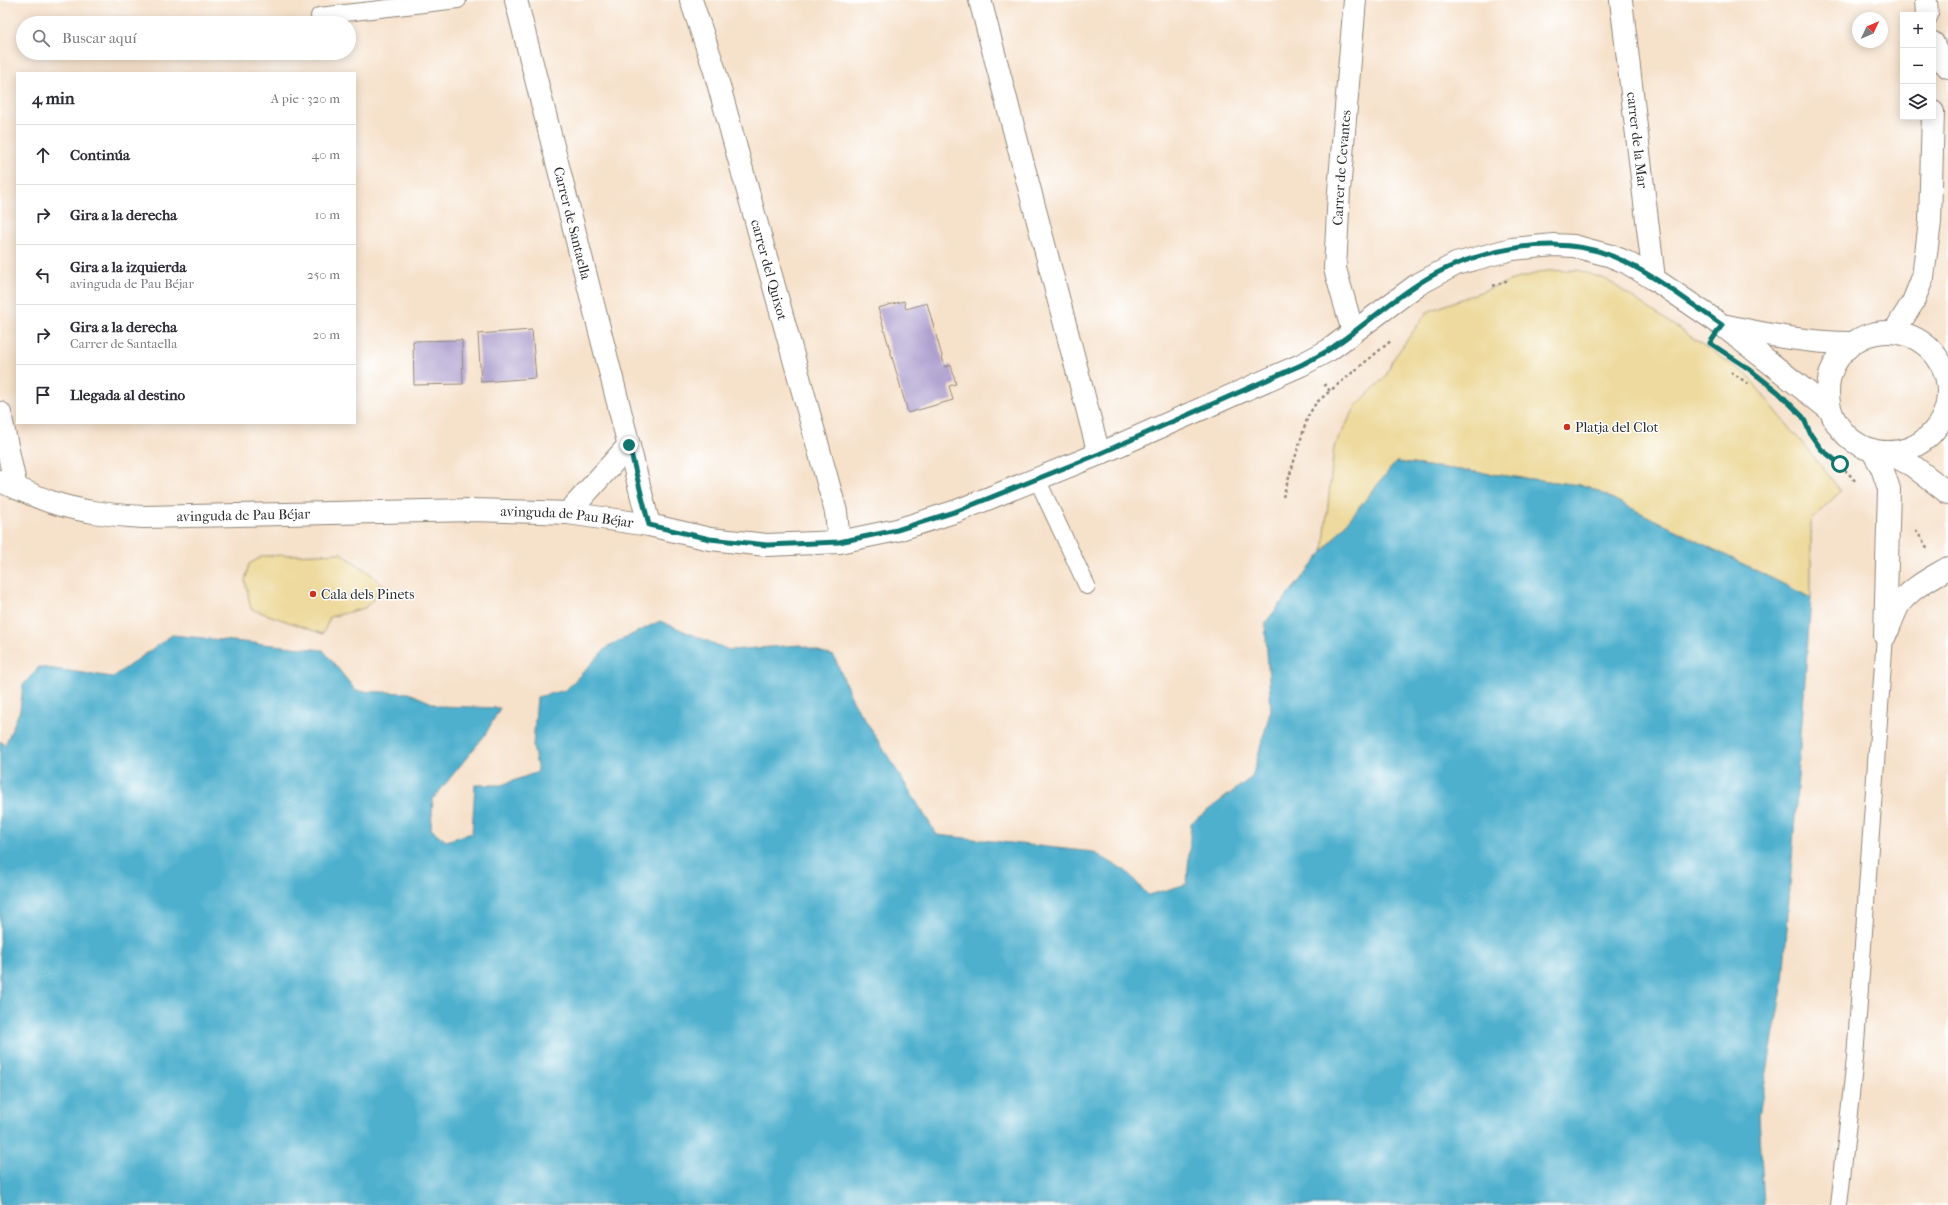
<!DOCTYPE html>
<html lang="es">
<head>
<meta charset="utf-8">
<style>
  :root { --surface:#fff; --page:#f7f7f7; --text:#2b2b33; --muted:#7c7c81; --line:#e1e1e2 }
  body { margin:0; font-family:"IM FELL French Canon",serif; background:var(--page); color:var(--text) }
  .controls { position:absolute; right:12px; top:12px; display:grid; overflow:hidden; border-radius:0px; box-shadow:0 2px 10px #0003 }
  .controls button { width:36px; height:36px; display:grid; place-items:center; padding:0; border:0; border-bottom:1px solid var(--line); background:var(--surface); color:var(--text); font:20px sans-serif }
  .compass { position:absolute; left:1852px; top:12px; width:36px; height:36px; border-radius:50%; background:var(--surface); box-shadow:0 2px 10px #0003; rotate:46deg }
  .stop { position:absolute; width:12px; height:12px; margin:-9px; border:3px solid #0f766e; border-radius:50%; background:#fff }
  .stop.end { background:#0f766e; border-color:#fff; box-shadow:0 1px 4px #0008 }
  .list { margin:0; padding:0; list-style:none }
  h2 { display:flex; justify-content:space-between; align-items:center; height:52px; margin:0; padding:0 16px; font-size:17px }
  h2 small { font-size:13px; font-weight:400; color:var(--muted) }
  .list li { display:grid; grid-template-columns:26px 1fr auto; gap:12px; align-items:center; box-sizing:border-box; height:60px; padding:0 16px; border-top:1px solid var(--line) }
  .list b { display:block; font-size:15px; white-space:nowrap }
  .list p { margin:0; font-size:13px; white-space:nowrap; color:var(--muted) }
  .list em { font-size:13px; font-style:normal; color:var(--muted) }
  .icon { flex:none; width:22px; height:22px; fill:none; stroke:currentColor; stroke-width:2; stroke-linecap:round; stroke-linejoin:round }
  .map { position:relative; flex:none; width:1948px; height:1205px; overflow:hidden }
  .search { position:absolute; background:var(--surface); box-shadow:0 2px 10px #0003; left:16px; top:16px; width:340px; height:44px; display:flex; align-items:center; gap:10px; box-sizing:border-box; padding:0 14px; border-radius:22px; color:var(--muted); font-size:15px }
  .panel { position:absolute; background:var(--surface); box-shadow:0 2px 10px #0003; left:16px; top:72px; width:340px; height:352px; border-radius:0px }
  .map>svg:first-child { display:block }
  .sand { fill:#eeda9e; stroke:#8c8264 }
  .water { fill:#4fb0ce; stroke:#3d6e7c }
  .building { fill:#aea0cf }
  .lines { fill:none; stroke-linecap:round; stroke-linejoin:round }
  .lane-casing { stroke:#90867a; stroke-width:18 }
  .street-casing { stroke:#90867a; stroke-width:24 }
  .secondary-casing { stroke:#90867a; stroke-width:24 }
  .path { stroke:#90867a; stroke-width:2.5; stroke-dasharray:3 3; stroke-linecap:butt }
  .lane { stroke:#fff; stroke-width:16 }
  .street { stroke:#fff; stroke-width:22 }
  .secondary { stroke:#fff; stroke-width:22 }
  .route { stroke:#0f766e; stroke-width:5 }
  .poi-dot { fill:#c8321e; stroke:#fff; stroke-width:1.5 }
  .labels { text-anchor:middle; stroke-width:3; stroke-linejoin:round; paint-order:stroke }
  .street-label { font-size:14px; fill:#2b2b2b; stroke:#fff }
  .poi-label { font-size:14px; fill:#2b2b2b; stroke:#fff; text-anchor:start }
</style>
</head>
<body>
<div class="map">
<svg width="1948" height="1205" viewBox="0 0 1948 1205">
  <rect width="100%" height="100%" fill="#fff"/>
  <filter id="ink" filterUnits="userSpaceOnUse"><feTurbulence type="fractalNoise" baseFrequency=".025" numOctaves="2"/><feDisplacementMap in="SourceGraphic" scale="8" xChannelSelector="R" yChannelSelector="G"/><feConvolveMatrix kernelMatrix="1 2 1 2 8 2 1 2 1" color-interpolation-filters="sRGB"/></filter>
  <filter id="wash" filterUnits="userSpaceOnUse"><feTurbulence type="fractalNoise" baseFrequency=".012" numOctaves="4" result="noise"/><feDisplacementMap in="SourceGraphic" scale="16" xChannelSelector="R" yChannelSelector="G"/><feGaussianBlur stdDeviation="0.9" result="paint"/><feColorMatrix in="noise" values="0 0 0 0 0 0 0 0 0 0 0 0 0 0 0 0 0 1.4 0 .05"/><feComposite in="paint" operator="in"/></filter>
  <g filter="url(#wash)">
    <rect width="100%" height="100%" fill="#f6e1ca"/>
    <g class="sand">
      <polygon points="1578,270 1607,280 1747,375 1841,491 1811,520 1811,598 1587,486 1396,462 1323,552 1334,447 1356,406 1386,376 1392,361 1427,312 1512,280 1546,271"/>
      <polygon points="341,553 367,571 385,587 365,608 330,617 323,634 251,609 245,581 249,564 263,556"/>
    </g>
    <polygon class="water" points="1396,462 1587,486 1811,598 1783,983 1759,1116 1764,1205 0,1205 0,741 5,745 20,710 23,685 39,667 113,677 172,635 323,650 356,691 409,693 439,706 500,708 485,735 433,799 431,829 446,841 472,833 475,785 501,785 538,772 533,746 537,697 566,690 608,646 660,621 729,650 800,645 834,656 852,699 937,835 1093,852 1126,871 1148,895 1187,884 1191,823 1252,777 1271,709 1265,623"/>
    <g id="blocks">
      <g class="building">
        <polygon points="904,301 906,309 927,303 945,367 951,365 956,384 949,386 953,400 908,413 878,308"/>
        <polygon points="532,330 536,378 481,382 478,334"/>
        <polygon points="462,340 463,384 414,385 413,341"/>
      </g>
    </g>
  </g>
  <g filter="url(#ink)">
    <use href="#blocks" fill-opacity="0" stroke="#90867a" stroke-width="1"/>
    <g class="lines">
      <g class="lane-casing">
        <g id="lane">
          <polyline points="319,16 458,0"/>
          <polyline points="1037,479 1087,586"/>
          <polyline points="1839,1205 1855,1058 1885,636"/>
        </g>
      </g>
      <g class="street-casing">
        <g id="street">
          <path id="s1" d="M516 0 649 525"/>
          <path id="s2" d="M691 0 714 68 836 512 839 542"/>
          <polyline points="980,0 1099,454"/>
          <path id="s3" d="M1621 0 1654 279"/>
          <path id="s4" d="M1353 332 1335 269 1339 191 1355 0"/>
          <polyline points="1945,411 1948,418"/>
          <polyline points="0,413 16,488"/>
          <polyline points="1872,450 1882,468 1889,489 1885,636"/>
          <polyline points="1887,452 1913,466 1948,493"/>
          <polyline points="568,513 629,445"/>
          <path d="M1888 630C1891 622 1894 614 1898 606 1909 589 1931 578 1948 568"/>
        </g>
      </g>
      <g class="secondary-casing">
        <g id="secondary">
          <polyline points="1926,0 1927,15"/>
          <polyline points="1933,43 1939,57 1948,67"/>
          <path d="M1727 326C1768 335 1810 343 1852 343"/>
          <polyline points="1894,332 1913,302 1923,277 1930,222 1933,112"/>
          <circle cx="1888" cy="392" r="60"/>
          <path id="s5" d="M0 481C17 488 34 496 51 502 81 512 112 515 143 517L473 510 541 512 568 513 649 525 710 539 767 545 839 542 897 530 957 511 1099 454 1301 365 1329 350 1417 285 1456 264 1512 249 1554 245 1574 246 1611 256 1626 262 1654 279 1722 325 1830 410"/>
        </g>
      </g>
      <g class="path">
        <polyline points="1493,286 1506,281 1505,278"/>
        <polyline points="1731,372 1750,385"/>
        <polyline points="1324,384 1330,391 1392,340"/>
        <path d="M1809 430C1819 452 1841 463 1856 482"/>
        <polyline points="1283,497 1308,416 1316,403 1330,391"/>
        <polyline points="1916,530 1928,549"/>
      </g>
      <use href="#lane" class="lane"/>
      <use href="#street" class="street"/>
      <use href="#secondary" class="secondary"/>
    </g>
  </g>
  <g class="lines" filter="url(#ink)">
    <path class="route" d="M629 445 649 525 710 539 767 545 839 542 897 530 957 511 1099 454 1301 365C1310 360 1321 355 1330 349 1360 329 1387 304 1418 284 1469 251 1553 232 1612 256 1651 272 1687 301 1722 325L1710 343 1749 369 1778 392 1803 417 1811 435 1821 449 1840 464"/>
  </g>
  <g class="poi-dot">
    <circle cx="1567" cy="427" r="4"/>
    <circle cx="313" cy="594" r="4"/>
  </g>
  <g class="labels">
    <g class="street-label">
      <text dy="5" stroke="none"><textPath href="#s3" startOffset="141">carrer de la Mar</textPath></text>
      <text dy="5" stroke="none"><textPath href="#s4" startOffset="167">Carrer de Cevantes</textPath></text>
      <text dy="5" stroke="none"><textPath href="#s1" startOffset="230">Carrer de Santaella</textPath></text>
      <text dy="5" stroke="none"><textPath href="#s2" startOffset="281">carrer del Quixot</textPath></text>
      <text dy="5" stroke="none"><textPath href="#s5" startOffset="249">avinguda de Pau Béjar</textPath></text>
      <text dy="5" stroke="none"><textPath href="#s5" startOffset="573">avinguda de Pau Béjar</textPath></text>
    </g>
    <g class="poi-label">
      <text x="1575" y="432">Platja del Clot</text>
      <text x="321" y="599">Cala dels Pinets</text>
    </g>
  </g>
</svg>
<div class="controls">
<button>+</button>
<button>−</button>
<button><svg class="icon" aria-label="layers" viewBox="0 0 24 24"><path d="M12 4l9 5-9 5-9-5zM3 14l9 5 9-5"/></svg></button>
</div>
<svg class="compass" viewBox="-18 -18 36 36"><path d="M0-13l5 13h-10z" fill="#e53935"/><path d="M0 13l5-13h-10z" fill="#7c7c81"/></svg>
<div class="stop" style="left:1840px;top:464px"></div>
<div class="stop end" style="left:629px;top:445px"></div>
<div class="search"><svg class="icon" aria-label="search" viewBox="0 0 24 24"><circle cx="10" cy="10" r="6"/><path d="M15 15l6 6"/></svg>Buscar aquí</div>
<section class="panel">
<h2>4 min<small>A pie · 320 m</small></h2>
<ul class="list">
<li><svg class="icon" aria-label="ahead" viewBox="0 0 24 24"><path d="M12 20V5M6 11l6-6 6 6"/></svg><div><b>Continúa</b></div><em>40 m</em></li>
<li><svg class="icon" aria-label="right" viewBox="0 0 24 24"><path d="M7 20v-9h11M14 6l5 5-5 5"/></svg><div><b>Gira a la derecha</b></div><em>10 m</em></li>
<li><svg class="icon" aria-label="left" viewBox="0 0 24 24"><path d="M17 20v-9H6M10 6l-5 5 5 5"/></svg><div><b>Gira a la izquierda</b><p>avinguda de Pau Béjar</p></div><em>250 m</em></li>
<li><svg class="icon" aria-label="right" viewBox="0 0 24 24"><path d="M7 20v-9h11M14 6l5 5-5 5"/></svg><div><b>Gira a la derecha</b><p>Carrer de Santaella</p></div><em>20 m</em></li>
<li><svg class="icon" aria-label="arrive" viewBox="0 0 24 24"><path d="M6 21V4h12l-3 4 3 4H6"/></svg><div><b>Llegada al destino</b></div></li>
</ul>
</section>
</div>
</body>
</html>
